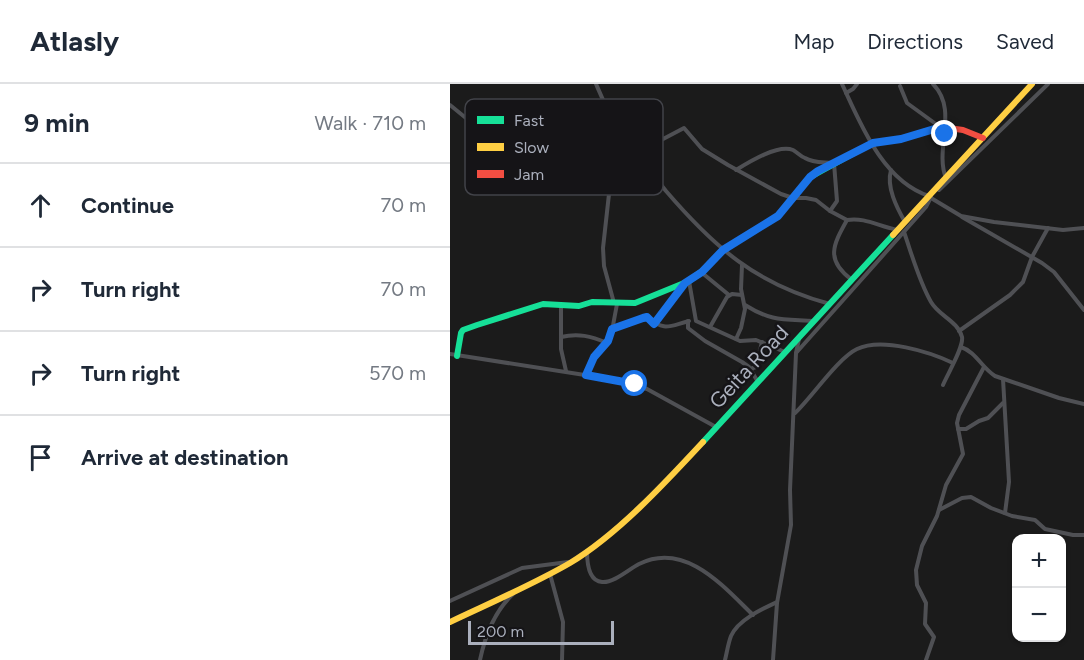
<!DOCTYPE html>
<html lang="en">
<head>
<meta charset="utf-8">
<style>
  :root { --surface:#fff; --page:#f6f6f7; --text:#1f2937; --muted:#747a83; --line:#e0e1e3 }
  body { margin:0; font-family:Figtree,sans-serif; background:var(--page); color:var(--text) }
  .controls { position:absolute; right:18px; bottom:18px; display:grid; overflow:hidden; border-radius:12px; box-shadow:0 2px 4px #0004 }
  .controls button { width:54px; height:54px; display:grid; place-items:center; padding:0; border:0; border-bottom:2px solid var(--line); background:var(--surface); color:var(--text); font:30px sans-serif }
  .scale { position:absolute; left:18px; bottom:15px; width:146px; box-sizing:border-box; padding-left:6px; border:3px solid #abb0bd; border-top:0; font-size:16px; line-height:21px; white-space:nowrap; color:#abb0bd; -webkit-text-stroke:4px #151417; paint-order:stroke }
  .stop { position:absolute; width:18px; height:18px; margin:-14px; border:4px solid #1a73e8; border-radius:50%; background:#fff }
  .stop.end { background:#1a73e8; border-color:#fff; box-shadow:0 2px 6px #0008 }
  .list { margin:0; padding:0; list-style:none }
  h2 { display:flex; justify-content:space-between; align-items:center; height:78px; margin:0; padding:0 24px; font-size:26px }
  h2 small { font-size:20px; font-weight:400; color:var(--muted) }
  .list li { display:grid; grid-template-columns:39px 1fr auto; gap:18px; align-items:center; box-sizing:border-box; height:84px; padding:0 24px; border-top:2px solid var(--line) }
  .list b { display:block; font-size:22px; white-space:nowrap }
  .list em { font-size:20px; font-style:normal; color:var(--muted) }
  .icon { flex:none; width:33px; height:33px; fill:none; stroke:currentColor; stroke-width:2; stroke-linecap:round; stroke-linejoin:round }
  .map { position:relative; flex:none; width:634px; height:576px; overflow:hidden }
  header { display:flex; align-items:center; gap:36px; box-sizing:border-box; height:84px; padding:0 30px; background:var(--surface); border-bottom:2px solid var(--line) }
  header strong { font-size:28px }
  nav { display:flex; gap:33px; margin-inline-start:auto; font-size:21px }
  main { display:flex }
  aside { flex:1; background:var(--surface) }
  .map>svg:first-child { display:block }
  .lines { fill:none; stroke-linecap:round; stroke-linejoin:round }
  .street { stroke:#4f5054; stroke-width:4 }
  .fast { stroke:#16e098; stroke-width:6 }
  .slow { stroke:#ffcf43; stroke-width:6 }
  .jam { stroke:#f24e42; stroke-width:6 }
  .route { stroke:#1a73e8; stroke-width:8 }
  .labels { text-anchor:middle; stroke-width:5; stroke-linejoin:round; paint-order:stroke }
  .street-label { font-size:21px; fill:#abb0bd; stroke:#151417 }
  .key { fill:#151417; stroke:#424349; stroke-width:1.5 }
  .key-label { font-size:16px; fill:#abb0bd }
</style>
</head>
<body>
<header>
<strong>Atlasly</strong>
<nav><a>Map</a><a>Directions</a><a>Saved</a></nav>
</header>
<main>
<aside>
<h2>9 min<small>Walk · 710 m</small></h2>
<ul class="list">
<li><svg class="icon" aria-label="ahead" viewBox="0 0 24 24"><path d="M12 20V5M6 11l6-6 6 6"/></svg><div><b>Continue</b></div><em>70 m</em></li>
<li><svg class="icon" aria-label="right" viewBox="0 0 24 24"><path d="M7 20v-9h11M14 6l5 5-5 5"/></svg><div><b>Turn right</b></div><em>70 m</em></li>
<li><svg class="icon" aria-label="right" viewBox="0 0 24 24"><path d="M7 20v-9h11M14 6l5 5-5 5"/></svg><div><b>Turn right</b></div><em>570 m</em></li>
<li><svg class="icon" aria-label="arrive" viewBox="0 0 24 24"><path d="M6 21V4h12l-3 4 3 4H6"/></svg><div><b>Arrive at destination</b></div></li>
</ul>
</aside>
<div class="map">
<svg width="634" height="576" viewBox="0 0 634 576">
  <rect width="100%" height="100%" fill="#1b1b1b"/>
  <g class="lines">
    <g class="street">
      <path d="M146 0C156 23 167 49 183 69 194 82 206 94 216 107 265 164 306 200 380 220"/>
      <path d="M392 0C411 41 433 97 479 112"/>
      <path d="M483 0C509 26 484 65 496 94"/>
      <polyline points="450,2 457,19 490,43"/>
      <polyline points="396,9 403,5 407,0"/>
      <polyline points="0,21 22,39 39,46 83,33 93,35 133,55 143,56 171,49"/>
      <polyline points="183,68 196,64 234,44 252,65 278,81 331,110 343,114 356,114 366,116 380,127 397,136"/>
      <path d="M286 86C299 78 328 60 343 66 347 68 350 72 355 74 363 79 373 78 382 79"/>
      <path d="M441 86C436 103 447 124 455 138"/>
      <polyline points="489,106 598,0"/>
      <polyline points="481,114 511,132 544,138 613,146 634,144"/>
      <polyline points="380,127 387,117 384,79"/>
      <polyline points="512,133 592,179 604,188 634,226"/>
      <path d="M454 148C462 171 469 197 481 218 489 232 508 237 512 253 514 263 497 291 493 301"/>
      <polyline points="251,188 279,211"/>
      <path d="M402 196C375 176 383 161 397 136 416 133 429 143 448 146"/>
      <polyline points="239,197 246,237 290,257 306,256 335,268"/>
      <polyline points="164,219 154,182 153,164 160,101 172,83 188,74"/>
      <polyline points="111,221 111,265 116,287"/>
      <path d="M295 221C322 238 334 235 364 237"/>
      <polyline points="238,237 238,244 255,257 292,278 299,283 308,298"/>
      <polyline points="204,240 234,199"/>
      <polyline points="260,243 277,213 282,210 292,211"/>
      <path d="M162 245 193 234 197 233C215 248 219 242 239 237"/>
      <polyline points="509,247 560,211 573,198 582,173 598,144"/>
      <path d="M111 253C128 249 141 252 157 259"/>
      <polyline points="286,255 291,244 295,225 291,205 292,181"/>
      <path d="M511 263C526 268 532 284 545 292L609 314 634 320"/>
      <polyline points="346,269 476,123 481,113"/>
      <polyline points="0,270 173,297 197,305 266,343"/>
      <polyline points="300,285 306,283 312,258"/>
      <polyline points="136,291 144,272 161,252 167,220"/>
      <polyline points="553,295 559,398 555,429"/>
      <path d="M345 329C362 313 388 274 407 265 432 253 480 268 503 279"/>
      <polyline points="508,345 516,345 529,337 538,334 553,319"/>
      <polyline points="489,426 512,414 521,413 541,424 562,432 585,436 595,445 623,451 634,451"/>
      <path d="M137 467C137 477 138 497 152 498 164 499 179 485 189 480 235 457 273 502 303 531"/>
      <polyline points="100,490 113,538 112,576"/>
      <polyline points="0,517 72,484 118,478"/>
      <path d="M30 576C35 552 45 527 63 510"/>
      <path d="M275 576C277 568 278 560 281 552 288 536 312 525 327 518"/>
      <polyline points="323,576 327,519 341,441 340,406 346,269 349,255"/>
      <polyline points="476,576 484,553 475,540 476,519 467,501 466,486 472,462 487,432 496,401 513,370 507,339 509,331 534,283"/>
    </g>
    <g class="fast">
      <polyline points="7,272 11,249 13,246 27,241 93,220 129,222 142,218 185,219 239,197 255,185 273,166 328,132 360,93 402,70"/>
      <polyline points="253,358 443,151"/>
    </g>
    <g class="slow">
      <polyline points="443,151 582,0"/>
      <path d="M0 538C40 519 82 501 120 479 168 450 215 399 253 358"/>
    </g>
    <polyline class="jam" points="402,70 423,59 451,55 491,43 513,46 533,54"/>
  </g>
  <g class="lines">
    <polyline class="route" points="185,300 136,291 144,273 158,257 162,245 193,234 197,233 204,240 235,199 252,188 273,166 328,132 360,93 368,87 423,59 451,55 491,43 495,43 495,50"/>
  </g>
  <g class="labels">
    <g class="street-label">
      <text transform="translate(299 283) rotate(-47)" y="7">Geita Road</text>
    </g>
  </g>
  <rect x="15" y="15" width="198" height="96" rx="9" class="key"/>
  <rect x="27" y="32" width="27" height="8" fill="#16e098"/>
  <rect x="27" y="59" width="27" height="8" fill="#ffcf43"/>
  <rect x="27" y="86" width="27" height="8" fill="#f24e42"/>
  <g class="key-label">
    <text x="64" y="42">Fast</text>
    <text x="64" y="69">Slow</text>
    <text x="64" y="96">Jam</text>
  </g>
</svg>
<div class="controls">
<button>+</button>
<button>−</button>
</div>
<div class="scale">200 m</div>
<div class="stop" style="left:185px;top:300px"></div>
<div class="stop end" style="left:495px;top:50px"></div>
</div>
</main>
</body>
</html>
